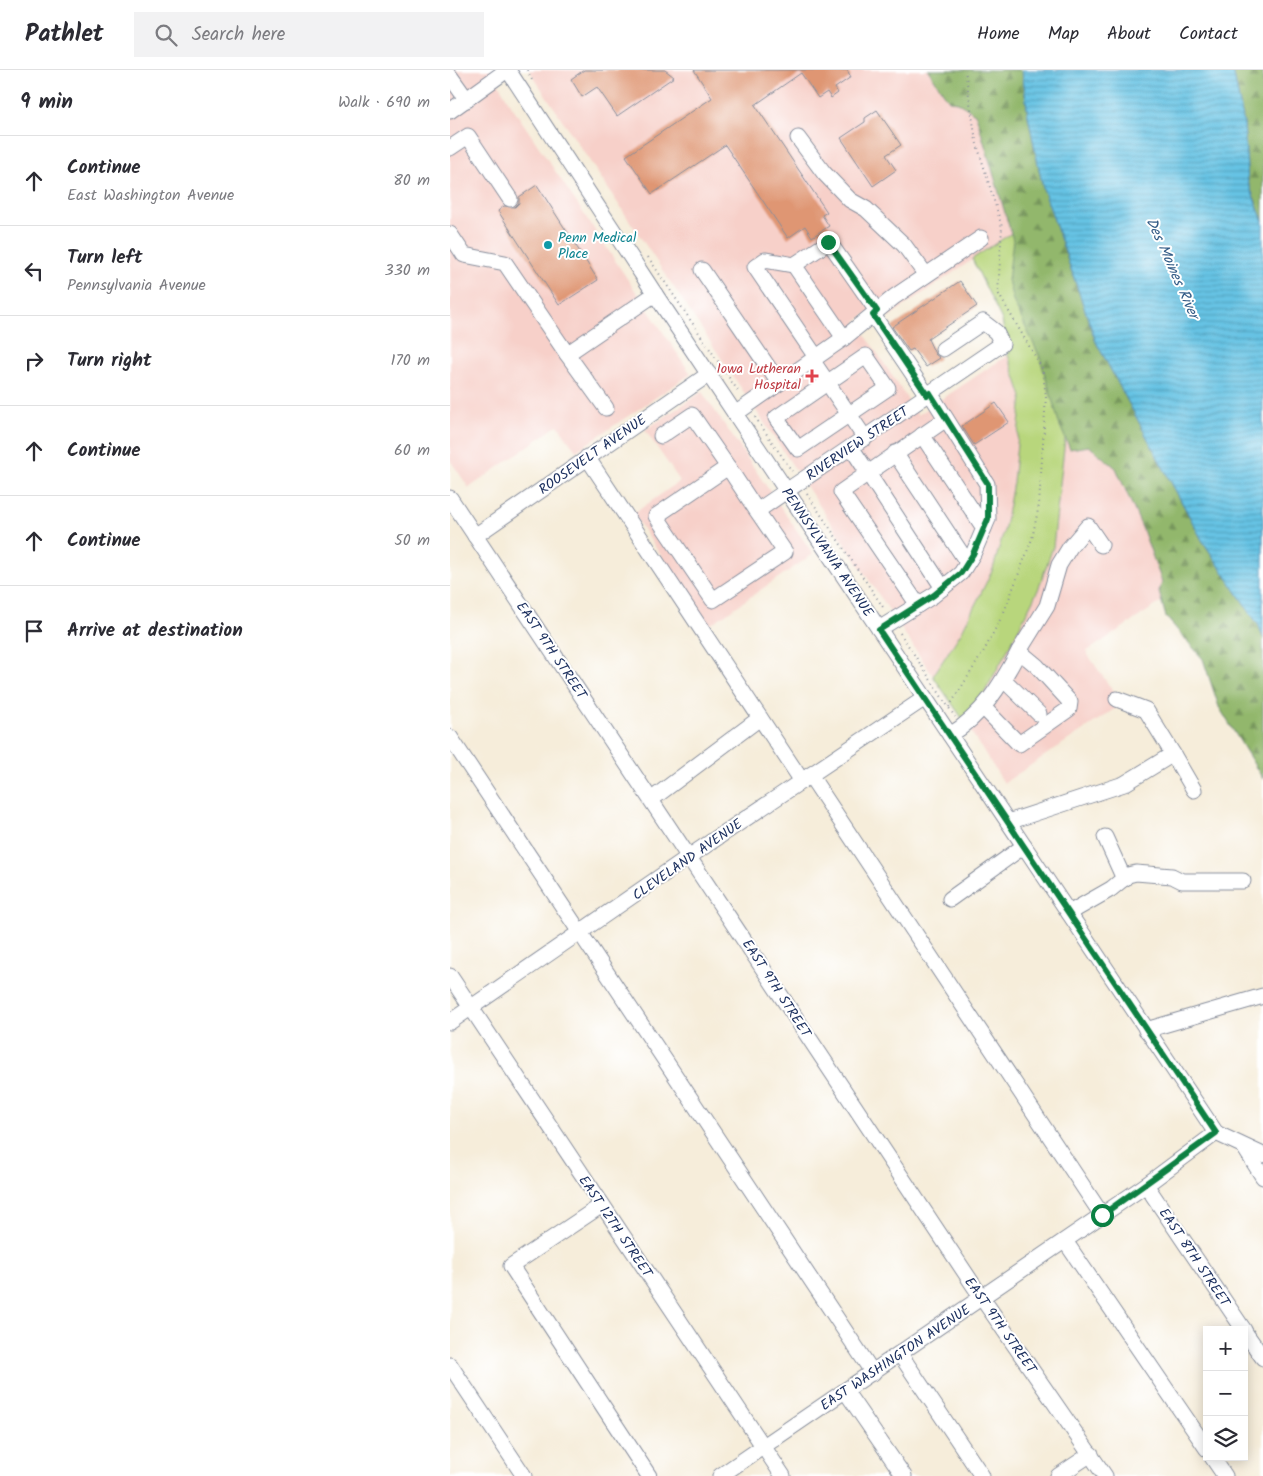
<!DOCTYPE html>
<html lang="en">
<head>
<meta charset="utf-8">
<style>
  :root { --surface:#fff; --page:#f2f2f3; --text:#2b2b33; --muted:#7c7c81; --line:#e1e1e2 }
  body { margin:0; font-family:Kalam,sans-serif; background:var(--page); color:var(--text) }
  .controls { position:absolute; right:15px; bottom:15px; display:grid; overflow:hidden; border-radius:0px; box-shadow:0 2px 12px #0003 }
  .controls button { width:45px; height:45px; display:grid; place-items:center; padding:0; border:0; border-bottom:1px solid var(--line); background:var(--surface); color:var(--text); font:25px sans-serif }
  .stop { position:absolute; width:15px; height:15px; margin:-11px; border:4px solid #0b8043; border-radius:50%; background:#fff }
  .stop.end { background:#0b8043; border-color:#fff; box-shadow:0 1px 5px #0008 }
  .list { margin:0; padding:0; list-style:none }
  h2 { display:flex; justify-content:space-between; align-items:center; height:65px; margin:0; padding:0 20px; font-size:21px }
  h2 small { font-size:16px; font-weight:400; color:var(--muted) }
  .list li { display:grid; grid-template-columns:32px 1fr auto; gap:15px; align-items:center; box-sizing:border-box; height:90px; padding:0 20px; border-top:1px solid var(--line) }
  .list b { display:block; font-size:19px; white-space:nowrap }
  .list p { margin:0; font-size:16px; white-space:nowrap; color:var(--muted) }
  .list em { font-size:16px; font-style:normal; color:var(--muted) }
  .icon { flex:none; width:28px; height:28px; fill:none; stroke:currentColor; stroke-width:2; stroke-linecap:round; stroke-linejoin:round }
  .map { position:relative; flex:none; width:813px; height:1406px; overflow:hidden }
  header { display:flex; align-items:center; gap:30px; box-sizing:border-box; height:70px; padding:0 25px; background:var(--surface); border-bottom:1px solid var(--line) }
  header strong { font-size:24px }
  nav { display:flex; gap:28px; margin-inline-start:auto; font-size:18px }
  .search { width:350px; height:45px; background:var(--page); display:flex; align-items:center; gap:12px; box-sizing:border-box; padding:0 18px; border-radius:0px; color:var(--muted); font-size:19px }
  main { display:flex }
  aside { flex:1; background:var(--surface) }
  .map>svg:first-child { display:block }
  .built { fill:#f7d0c9 }
  .green { fill:#b8d67c; stroke:#6a826d }
  .forest { fill:url(#forest-firs); stroke:#567365 }
  .water { fill:url(#water-rules); stroke:#4079a1 }
  .building { fill:#df9673 }
  .lines { fill:none; stroke-linecap:round; stroke-linejoin:round }
  .minor-casing { stroke:#888e9c; stroke-width:17 }
  .path { stroke:#888e9c; stroke-width:2; stroke-dasharray:1 4; stroke-linecap:butt }
  .minor { stroke:#fff; stroke-width:15 }
  .route { stroke:#0b8043; stroke-width:6 }
  .culture-dot { fill:#0f9aa8; stroke:#fff; stroke-width:2 }
  .health-dot { fill:#e0444e; stroke:#fff; stroke-width:2 }
  .labels { text-anchor:middle; stroke-width:4; stroke-linejoin:round; paint-order:stroke }
  .culture-label { font-size:14px; fill:#0d838f; stroke:#fff; text-anchor:start }
  .health-label { font-size:14px; fill:#be3a42; stroke:#fff; text-anchor:end }
  .street-label { font-size:14px; fill:#1b2f5e; stroke:#fff }
  .water-label { font-size:15px; font-style:italic; fill:#325b86; stroke:#fff }
</style>
</head>
<body>
<header>
<strong>Pathlet</strong>
<div class="search"><svg class="icon" aria-label="search" viewBox="0 0 24 24"><circle cx="10" cy="10" r="6"/><path d="M15 15l6 6"/></svg>Search here</div>
<nav><a>Home</a><a>Map</a><a>About</a><a>Contact</a></nav>
</header>
<main>
<aside>
<h2>9 min<small>Walk · 690 m</small></h2>
<ul class="list">
<li><svg class="icon" aria-label="ahead" viewBox="0 0 24 24"><path d="M12 20V5M6 11l6-6 6 6"/></svg><div><b>Continue</b><p>East Washington Avenue</p></div><em>80 m</em></li>
<li><svg class="icon" aria-label="left" viewBox="0 0 24 24"><path d="M17 20v-9H6M10 6l-5 5 5 5"/></svg><div><b>Turn left</b><p>Pennsylvania Avenue</p></div><em>330 m</em></li>
<li><svg class="icon" aria-label="right" viewBox="0 0 24 24"><path d="M7 20v-9h11M14 6l5 5-5 5"/></svg><div><b>Turn right</b></div><em>170 m</em></li>
<li><svg class="icon" aria-label="ahead" viewBox="0 0 24 24"><path d="M12 20V5M6 11l6-6 6 6"/></svg><div><b>Continue</b></div><em>60 m</em></li>
<li><svg class="icon" aria-label="ahead" viewBox="0 0 24 24"><path d="M12 20V5M6 11l6-6 6 6"/></svg><div><b>Continue</b></div><em>50 m</em></li>
<li><svg class="icon" aria-label="arrive" viewBox="0 0 24 24"><path d="M6 21V4h12l-3 4 3 4H6"/></svg><div><b>Arrive at destination</b></div></li>
</ul>
</aside>
<div class="map">
<svg width="813" height="1406" viewBox="0 0 813 1406">
  <defs>
    <pattern id="forest-firs" width="22" height="20" patternUnits="userSpaceOnUse" patternTransform="scale(1.25)"><rect width="22" height="20" fill="#92b76c"/><path d="M5 1l3.5 6h-7zM16 11l3.5 6h-7z" fill="#76955c"/></pattern>
    <pattern id="water-rules" width="6" height="5" patternUnits="userSpaceOnUse" patternTransform="scale(1.25)"><rect width="6" height="5" fill="#66c3e4"/><path d="M0 2.5h6" fill="none" stroke="#539fbc"/></pattern>
  </defs>
  <rect width="100%" height="100%" fill="#fff"/>
  <filter id="ink" filterUnits="userSpaceOnUse"><feTurbulence type="fractalNoise" baseFrequency=".02" numOctaves="2"/><feDisplacementMap in="SourceGraphic" scale="10" xChannelSelector="R" yChannelSelector="G"/><feConvolveMatrix kernelMatrix="1 2 1 2 8 2 1 2 1" color-interpolation-filters="sRGB"/></filter>
  <filter id="wash" filterUnits="userSpaceOnUse"><feTurbulence type="fractalNoise" baseFrequency=".0096" numOctaves="4" result="noise"/><feDisplacementMap in="SourceGraphic" scale="20" xChannelSelector="R" yChannelSelector="G"/><feGaussianBlur stdDeviation="1.12" result="paint"/><feColorMatrix in="noise" values="0 0 0 0 0 0 0 0 0 0 0 0 0 0 0 0 0 1.4 0 .05"/><feComposite in="paint" operator="in"/></filter>
  <g filter="url(#wash)">
    <rect width="100%" height="100%" fill="#f6edda"/>
    <g class="built">
      <polygon points="0,0 41,0 59,32 241,304 126,381 108,355 19,418 0,390"/>
      <polygon points="79,0 572,0 593,118 616,185 752,470 768,494 636,582 672,634 554,713 512,648 603,476 617,351 588,145 438,247 429,235 406,251 468,345 558,285 572,327 563,412 555,457 543,499 512,561 483,606"/>
      <polygon points="252,322 363,484 258,556 183,444 230,411 195,360"/>
    </g>
    <polygon class="green" points="589,145 617,351 603,477 588,520 562,572 531,629 512,648 483,606 512,561 543,499 555,457 563,412 572,327 558,285 552,250 522,189"/>
    <g class="forest">
      <polygon points="478,0 572,0 578,46 593,118 646,272 752,470 809,556 813,568 813,709 769,637 753,589 716,547 709,522 712,512 693,460 666,398 639,376 620,379 610,356 589,285 563,231 558,210 563,170 526,45 508,32 499,31"/>
      <polygon points="783,0 813,0 813,151 798,112 794,54"/>
    </g>
    <polygon class="water" points="572,0 783,0 794,54 798,112 813,151 813,568 809,556 752,470 646,272 593,118 578,46"/>
    <g id="blocks">
      <g class="building">
        <polygon points="134,0 215,0 224,7 167,46 147,17 132,27 121,9"/>
        <polygon points="244,0 397,0 401,7 385,18 388,23 381,28 377,22 368,28 351,3 305,35 377,142 372,145 379,156 362,167 355,156 338,168 275,75 202,124 176,86 262,28"/>
        <polygon points="427,40 451,75 436,85 446,100 423,116 391,68 415,52 415,48"/>
        <polygon points="87,115 148,210 109,235 48,141 54,136 65,137 69,133 69,127"/>
        <polygon points="510,211 527,236 478,269 485,284 490,288 476,297 463,279 459,281 442,257"/>
        <polygon points="546,333 559,352 524,375 512,356"/>
      </g>
    </g>
  </g>
  <g filter="url(#ink)">
    <use href="#blocks" fill-opacity="0" stroke="#888e9c" stroke-width="1"/>
    <g class="lines">
      <g class="minor-casing">
        <g id="minor">
          <polyline points="58,0 205,224 766,1063"/>
          <polyline points="0,6 17,30"/>
          <polyline points="0,41 57,0"/>
          <polyline points="348,68 374,103 400,130 416,139 454,175 476,205"/>
          <polyline points="0,78 18,66 60,129"/>
          <polyline points="0,164 14,185 55,193 117,284 205,224"/>
          <polyline points="344,195 315,190 305,197 366,287"/>
          <polyline points="252,200 329,313"/>
          <polyline points="423,245 477,325"/>
          <polyline points="394,268 344,195 379,172 427,241"/>
          <polyline points="117,284 156,338"/>
          <polygon points="416,286 438,318 348,379 326,348"/>
          <polyline points="362,290 415,368"/>
          <polyline points="285,344 394,268 444,227 531,168"/>
          <polyline points="472,365 534,458"/>
          <polyline points="211,366 242,345 278,397"/>
          <polyline points="401,377 493,518"/>
          <polyline points="445,383 517,492"/>
          <polyline points="137,387 352,711"/>
          <polyline points="0,428 532,1228 655,1406"/>
          <polyline points="307,441 278,397 206,446 263,530 335,482 307,441 552,274 546,262 533,252 493,279"/>
          <polyline points="25,466 259,304"/>
          <polyline points="468,535 391,422 496,349"/>
          <polyline points="429,559 484,525 511,503 523,484 538,449 537,414 480,323"/>
          <polyline points="569,581 597,536 609,495 620,477 638,456 651,475"/>
          <polyline points="554,610 589,644"/>
          <path d="M500 665C533 645 551 615 569 581L587 596 620 632 619 639 569 674 534 638"/>
          <polyline points="0,667 423,1303"/>
          <polyline points="723,684 744,720"/>
          <polyline points="360,705 652,1145"/>
          <polyline points="202,729 310,648"/>
          <polyline points="558,752 674,714 723,684 696,640 667,629"/>
          <polyline points="655,767 674,809"/>
          <polyline points="500,829 574,776"/>
          <polyline points="619,843 661,819 678,805 686,803 722,806 732,811 793,811"/>
          <polyline points="0,906 333,1406"/>
          <polyline points="0,952 240,786 475,628"/>
          <polyline points="696,960 813,926"/>
          <polyline points="766,1063 813,1085"/>
          <polyline points="794,1077 813,1107"/>
          <polyline points="696,1115 794,1260"/>
          <polyline points="152,1135 61,1196 199,1406"/>
          <polyline points="615,1171 757,1379"/>
          <polyline points="794,1261 813,1288"/>
          <polyline points="450,1284 532,1406"/>
          <polyline points="0,1295 74,1406"/>
          <polyline points="396,1322 454,1406"/>
          <polyline points="762,1387 775,1406"/>
          <polyline points="270,1406 696,1115 766,1063"/>
          <polyline points="608,1406 641,1384"/>
        </g>
      </g>
      <g class="path">
        <polyline points="77,0 82,10"/>
        <polyline points="198,187 290,324"/>
        <polyline points="305,347 342,401"/>
        <polyline points="357,424 435,540"/>
        <polyline points="450,563 505,647"/>
        <polyline points="499,637 535,579 554,542 582,469 589,435 596,326 592,298 548,223 552,157 526,71 515,0"/>
      </g>
      <use href="#minor" class="minor"/>
    </g>
  </g>
  <g class="lines" filter="url(#ink)">
    <polyline class="route" points="378,172 427,241 423,245 477,325 480,323 538,414 538,449 523,484 511,503 484,525 429,560 766,1063 652,1145"/>
  </g>
  <circle class="culture-dot" cx="98" cy="175" r="5"/>
  <path class="health-dot" d="M359.5 298.5h5v5h5v5h-5v5h-5v-5h-5v-5h5z"/>
  <g class="labels">
    <g class="culture-label">
      <text x="108" y="172">Penn Medical<tspan x="108" dy="16">Place</tspan></text>
    </g>
    <g class="health-label">
      <text x="351" y="303">Iowa Lutheran<tspan x="351" dy="16">Hospital</tspan></text>
    </g>
    <g class="street-label">
      <text transform="translate(407 373) rotate(-34)" y="5">RIVERVIEW STREET</text>
      <text transform="translate(142 384) rotate(-35)" y="5">ROOSEVELT AVENUE</text>
      <text transform="translate(378 482) rotate(56)" y="5">PENNSYLVANIA AVENUE</text>
      <text transform="translate(102 580) rotate(56)" y="5">EAST 9TH STREET</text>
      <text transform="translate(237 789) rotate(-35)" y="5">CLEVELAND AVENUE</text>
      <text transform="translate(327 918) rotate(57)" y="5">EAST 9TH STREET</text>
      <text transform="translate(166 1156) rotate(56)" y="5">EAST 12TH STREET</text>
      <text transform="translate(745 1187) rotate(56)" y="5">EAST 8TH STREET</text>
      <text transform="translate(551 1255) rotate(55)" y="5">EAST 9TH STREET</text>
      <text transform="translate(445 1287) rotate(-34)" y="5">EAST WASHINGTON AVENUE</text>
    </g>
    <g class="water-label">
      <text transform="translate(723 198) rotate(66)" y="5">Des Moines River</text>
    </g>
  </g>
</svg>
<div class="controls">
<button>+</button>
<button>−</button>
<button><svg class="icon" aria-label="layers" viewBox="0 0 24 24"><path d="M12 4l9 5-9 5-9-5zM3 14l9 5 9-5"/></svg></button>
</div>
<div class="stop" style="left:652px;top:1145px"></div>
<div class="stop end" style="left:378px;top:172px"></div>
</div>
</main>
</body>
</html>
